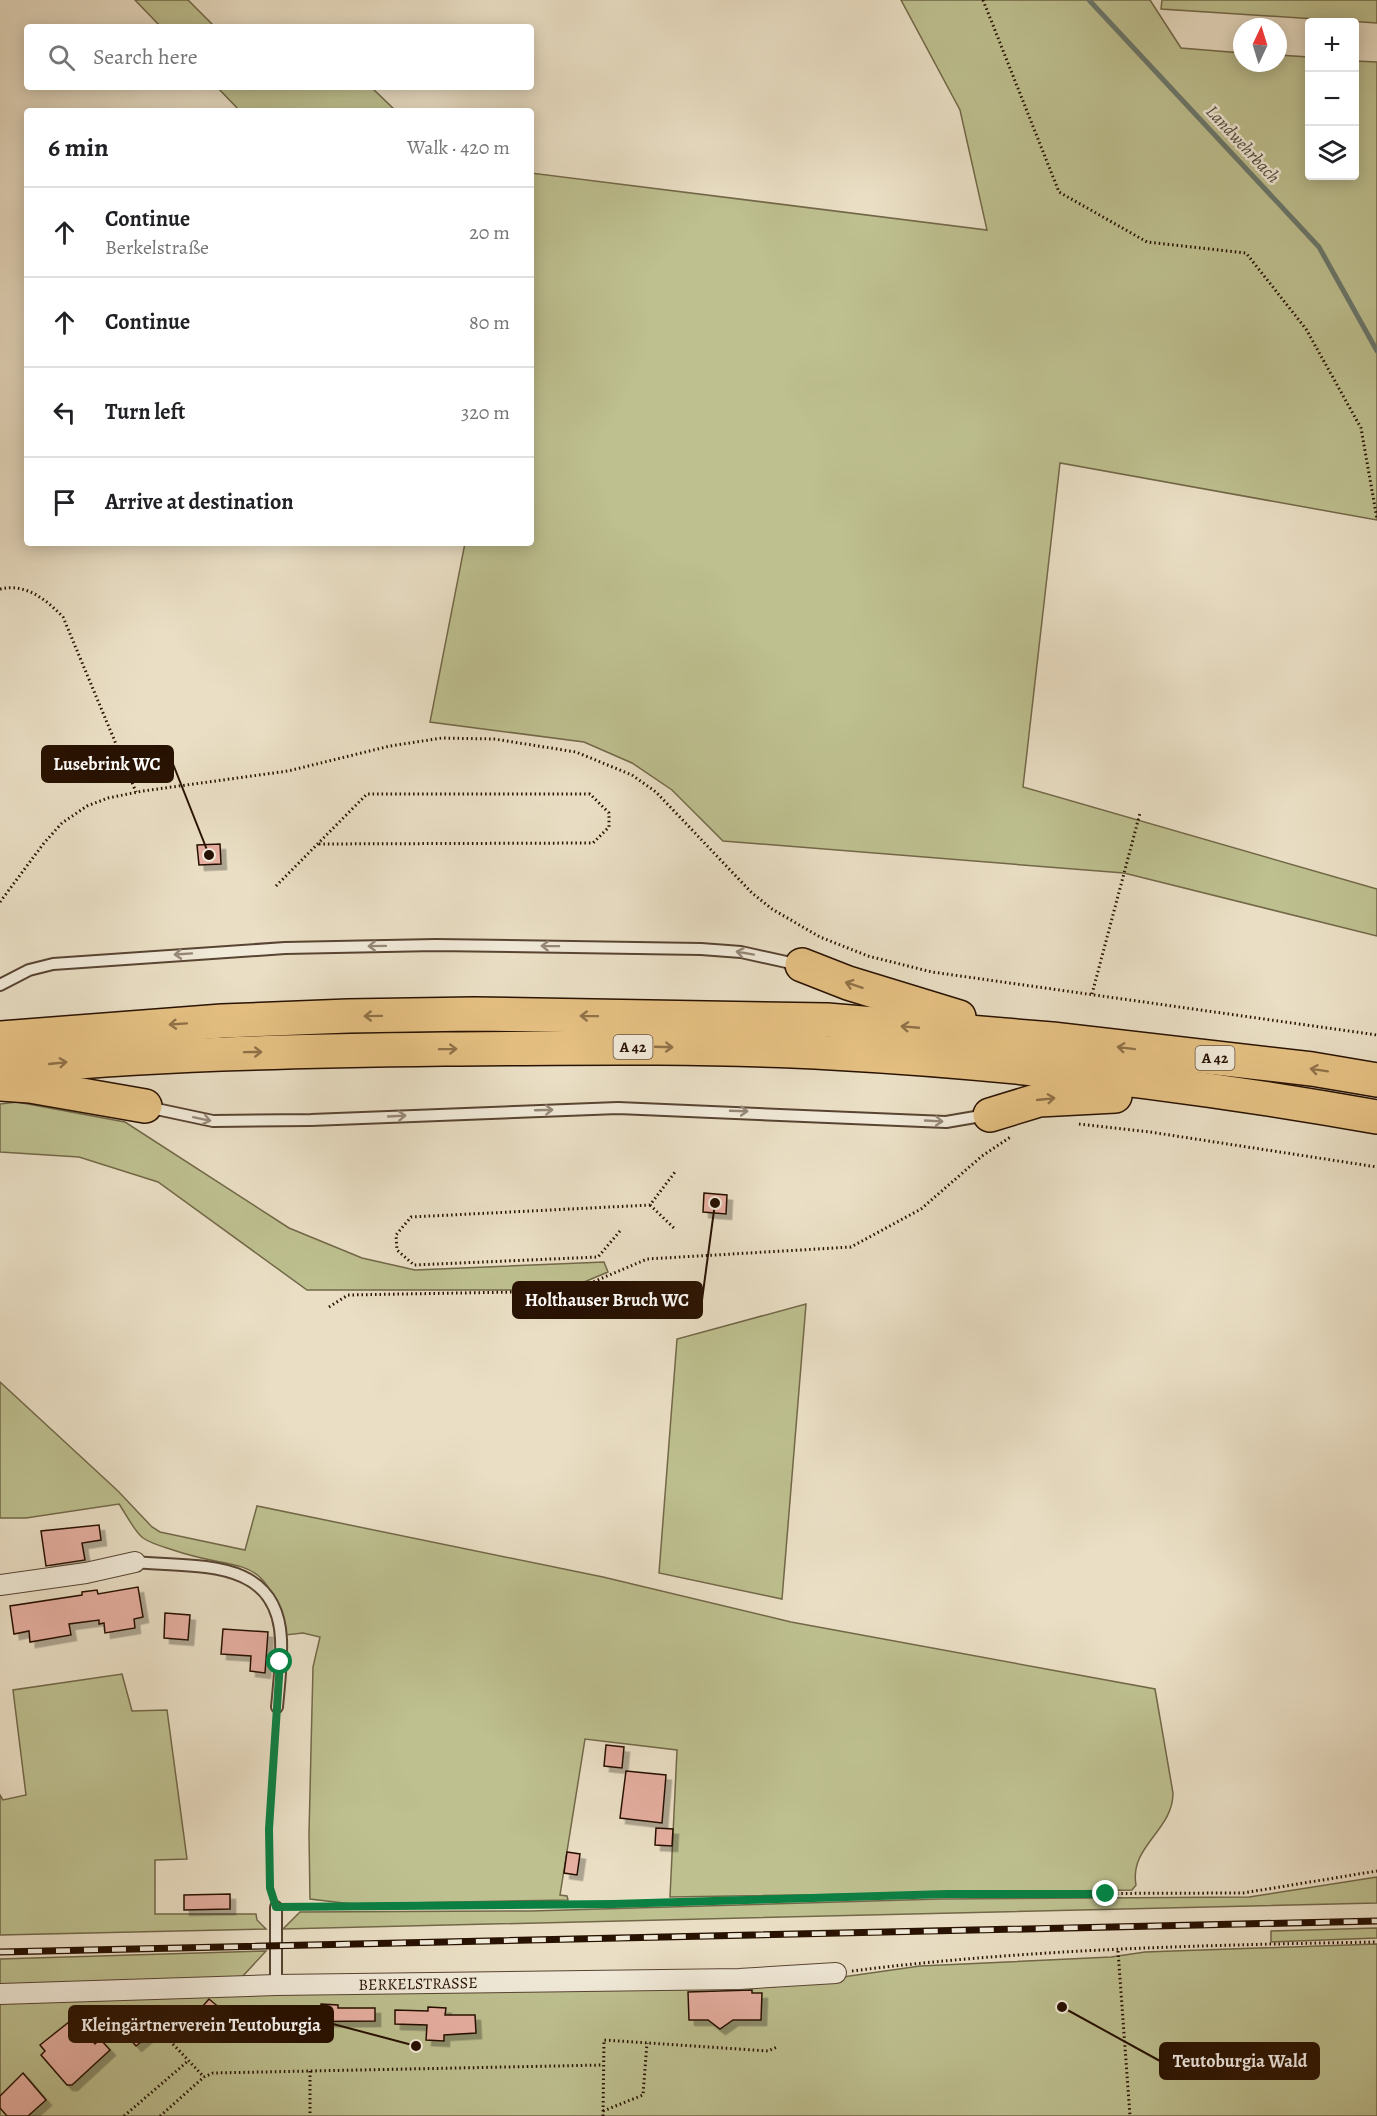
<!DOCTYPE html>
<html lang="en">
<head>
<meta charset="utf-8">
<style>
  :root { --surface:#fff; --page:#f6f6f6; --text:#202124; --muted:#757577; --line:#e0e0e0 }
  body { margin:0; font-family:Alegreya,serif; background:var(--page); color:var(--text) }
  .controls { position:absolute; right:18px; top:18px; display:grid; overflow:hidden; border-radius:6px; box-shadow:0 3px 15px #0003 }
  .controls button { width:54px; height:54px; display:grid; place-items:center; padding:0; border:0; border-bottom:2px solid var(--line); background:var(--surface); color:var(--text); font:30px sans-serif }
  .compass { position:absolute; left:1233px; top:18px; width:54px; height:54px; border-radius:50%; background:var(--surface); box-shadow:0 3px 15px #0003; rotate:4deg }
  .stop { position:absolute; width:18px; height:18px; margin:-14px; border:4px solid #0b8043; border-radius:50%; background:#fff }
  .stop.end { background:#0b8043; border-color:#fff; box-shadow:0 2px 6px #0008 }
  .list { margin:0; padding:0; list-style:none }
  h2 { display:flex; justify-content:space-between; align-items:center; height:78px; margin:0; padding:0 24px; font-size:26px }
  h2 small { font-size:20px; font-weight:400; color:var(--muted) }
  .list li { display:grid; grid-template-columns:39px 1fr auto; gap:18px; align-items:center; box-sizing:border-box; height:90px; padding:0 24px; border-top:2px solid var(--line) }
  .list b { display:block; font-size:22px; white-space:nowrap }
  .list p { margin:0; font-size:20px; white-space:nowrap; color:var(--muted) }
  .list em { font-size:20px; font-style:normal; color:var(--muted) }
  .icon { flex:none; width:33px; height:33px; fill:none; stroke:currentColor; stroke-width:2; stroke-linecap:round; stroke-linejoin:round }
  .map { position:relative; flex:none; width:1377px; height:2116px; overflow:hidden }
  .search { position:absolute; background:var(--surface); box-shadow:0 3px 15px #0003; left:24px; top:24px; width:510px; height:66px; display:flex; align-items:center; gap:15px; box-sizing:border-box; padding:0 21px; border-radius:6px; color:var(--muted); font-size:22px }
  .panel { position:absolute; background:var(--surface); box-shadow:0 3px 15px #0003; left:24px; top:108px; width:510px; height:438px; border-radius:6px }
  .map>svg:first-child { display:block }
  .green { fill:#bec090; stroke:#726848; stroke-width:1.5 }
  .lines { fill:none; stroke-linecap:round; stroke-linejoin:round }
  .stream { stroke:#6b786d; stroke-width:5 }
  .building { fill:#e6afa1; stroke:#271101; stroke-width:1.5; filter:url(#shadow) }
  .service-casing { stroke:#584432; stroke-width:14 }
  .minor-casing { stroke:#584432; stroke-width:22 }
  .motorway-casing { stroke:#271101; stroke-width:36 }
  .path { stroke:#271101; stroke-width:3; stroke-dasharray:1.5 3; stroke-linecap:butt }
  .service { stroke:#f1ead9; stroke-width:10 }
  .minor { stroke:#f1ead9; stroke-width:20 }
  .motorway { stroke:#e5c082; stroke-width:33 }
  .rail-casing { stroke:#271101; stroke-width:7 }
  .rail { stroke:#f1ead9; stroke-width:4.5; stroke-dasharray:14; stroke-linecap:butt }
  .oneway { stroke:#968878 }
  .oneway2 { stroke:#907148 }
  .route { stroke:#0b8043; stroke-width:8 }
  .labels { text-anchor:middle; stroke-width:5; stroke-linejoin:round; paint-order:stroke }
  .shield { fill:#f1ead9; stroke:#645242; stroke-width:1.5 }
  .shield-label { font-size:15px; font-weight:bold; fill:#271101 }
  .street-label { font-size:16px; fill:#271101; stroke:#f1ead9 }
  .water-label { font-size:18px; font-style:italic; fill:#4f4d40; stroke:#f1ead9 }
  .leader { fill:none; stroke:#271101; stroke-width:2 }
  .callout-dot { fill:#271101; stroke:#f1ead9; stroke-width:2 }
  .callout { fill:#271101; stroke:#271101; stroke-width:2 }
  .callout-label { font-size:18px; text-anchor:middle; font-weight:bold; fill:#fff }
</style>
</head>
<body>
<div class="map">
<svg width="1377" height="2116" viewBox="0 0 1377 2116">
  <defs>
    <filter id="shadow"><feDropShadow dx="5.5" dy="5.5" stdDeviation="0" flood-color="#0004"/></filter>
  </defs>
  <rect width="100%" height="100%" fill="#eadfc5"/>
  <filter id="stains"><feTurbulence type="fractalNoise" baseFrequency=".00333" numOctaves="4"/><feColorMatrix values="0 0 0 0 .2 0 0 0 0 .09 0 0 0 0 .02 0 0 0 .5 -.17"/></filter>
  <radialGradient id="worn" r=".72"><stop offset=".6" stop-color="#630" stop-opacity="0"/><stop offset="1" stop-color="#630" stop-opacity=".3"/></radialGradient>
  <g class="green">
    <polygon points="135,0 188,0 215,27 161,27"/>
    <polygon points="901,0 1150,0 1181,48 1242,53 1242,63 1278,63 1278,55 1309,57 1310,176 1354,176 1355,61 1377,62 1377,520 1060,463 1023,787 1377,889 1377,936 1124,873 723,841 672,790 632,763 584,742 430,722 465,543 531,543 531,173 987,230 960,110"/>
    <polygon points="1162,0 1377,0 1377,23 1161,9"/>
    <polygon points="217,87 371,87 396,111 240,111"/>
    <polygon points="17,1102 125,1122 289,1228 362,1258 415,1270 604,1262 608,1272 565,1290 307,1290 158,1182 79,1157 0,1152 0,1104"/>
    <polygon points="806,1304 782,1599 659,1573 677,1339"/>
    <path d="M0 1382 118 1491 152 1527 160 1532 245 1550 257 1506 603 1577 791 1622 1155 1689 1173 1793C1173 1831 1129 1846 1136 1885L1132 1890 670 1897 677 1750 585 1739 560 1895 567 1896 568 1900 352 1904 310 1899 309 1833 313 1667 320 1637 303 1633 285 1635C266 1549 242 1574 173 1550 164 1547 152 1544 143 1538 134 1531 126 1514 119 1504L26 1518H0Z"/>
    <polygon points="122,1674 132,1711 167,1710 187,1859 155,1860 155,1914 256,1914 257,1920 266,1929 0,1935 0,1795 3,1800 26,1795 13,1690"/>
    <polygon points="1377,1877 1377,1903 283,1929 300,1912 531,1911 940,1899 1249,1897"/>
    <polygon points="1377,1928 1377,1938 1271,1942 1271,1931"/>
    <polygon points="1377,1944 1377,2116 0,2116 0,1998 772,1987 920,1966 1111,1957 1145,1952"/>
    <polygon points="266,1951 242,1977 0,1988 0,1959"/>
  </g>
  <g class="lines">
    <polyline class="stream" points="1089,0 1319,247 1377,351"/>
  </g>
  <g class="building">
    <polygon points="220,844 221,864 199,865 197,845"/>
    <polygon points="704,1193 727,1195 726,1214 703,1212"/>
    <polygon points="99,1525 101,1540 82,1543 85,1560 46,1566 41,1531"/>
    <polygon points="138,1587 143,1617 134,1619 135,1628 105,1633 104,1623 99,1624 99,1620 69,1624 71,1635 30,1642 29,1631 14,1634 10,1606 82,1595 82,1592 97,1590 98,1594"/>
    <polygon points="165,1613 190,1615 188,1640 164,1638"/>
    <polygon points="223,1629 268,1632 265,1673 250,1671 251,1656 221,1654"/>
    <polygon points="606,1745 624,1747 622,1768 604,1766"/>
    <polygon points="626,1771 666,1775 662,1823 620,1818"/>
    <polygon points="656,1828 673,1829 672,1846 655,1845"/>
    <polygon points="567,1852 580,1854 577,1875 564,1873"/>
    <polygon points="230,1894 230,1909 184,1910 184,1895"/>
    <polygon points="752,1990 752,1993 762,1993 761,2020 733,2020 720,2029 708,2020 689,2020 688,1992"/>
    <polygon points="209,1999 221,2009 206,2026 195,2015"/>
    <polygon points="321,2004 338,2005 338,2008 375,2008 375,2021 258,2022 258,2029 240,2029 240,2008 321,2007"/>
    <polygon points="428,2007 446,2008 445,2015 475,2015 476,2033 444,2035 444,2041 426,2040 427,2025 395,2024 395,2010 428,2011"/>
    <polygon points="74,2018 95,2044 100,2039 110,2050 72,2085 67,2085 41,2055 45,2051 40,2045"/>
    <polygon points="134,2021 147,2037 136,2046 123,2031"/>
    <polygon points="23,2073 46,2100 28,2116 7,2116 0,2108 0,2096"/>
  </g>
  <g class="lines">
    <g class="service-casing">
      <g id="service">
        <polyline points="0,985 29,970 53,964 285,948 436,945 701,949 741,952 800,965"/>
        <polyline points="147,1107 213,1121 311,1120 618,1108 946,1122 987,1115"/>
        <path d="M135 1562C195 1568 277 1556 281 1639 282 1661 279 1685 277 1707"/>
        <polyline points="276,1907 276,1985"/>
      </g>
    </g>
    <g class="minor-casing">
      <g id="minor">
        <polyline points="0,1585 86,1573 135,1562"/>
        <polyline points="0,1994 276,1985 739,1979 836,1973"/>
      </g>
    </g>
    <g class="motorway-casing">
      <g id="motorway">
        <polyline points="802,965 848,983 959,1017"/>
        <polyline points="0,1038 222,1021 348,1016 474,1014 827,1020 1052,1039 1312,1069 1377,1080"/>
        <path d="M0 1069C148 1054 295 1051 444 1049 573 1048 703 1046 832 1053 1015 1063 1197 1085 1377 1117"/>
        <polyline points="0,1084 30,1086 145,1106"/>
        <polyline points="990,1115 1039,1100 1115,1096"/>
      </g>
    </g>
    <g class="path">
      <polyline points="983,0 1059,192 1147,242 1246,253 1306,329 1361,428 1377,519"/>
      <path d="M0 589C25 583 46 599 63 617L136 792"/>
      <polyline points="276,886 367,794 590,794 609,813 609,827 593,843 317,844"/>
      <polyline points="0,902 44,843 62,823 87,806 108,798 143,791 288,771 390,746 442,738 494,739 576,752 632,775 656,792 752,893 772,909 820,937 868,956 932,972 1377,1035"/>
      <polyline points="1092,994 1140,813"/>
      <polyline points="1079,1124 1150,1132 1377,1167"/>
      <polyline points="650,1205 675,1229"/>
      <polyline points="620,1231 598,1257 414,1265 397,1250 396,1235 411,1217 650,1205 675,1172"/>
      <polyline points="329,1307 348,1295 572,1291 647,1259 851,1247 921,1209 982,1156 1012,1136"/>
      <polyline points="273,1896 269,1829 276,1720"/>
      <polyline points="289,1907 613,1903 947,1894 1243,1893 1377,1871"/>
      <polyline points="1118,1951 1130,2116"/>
      <path d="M852 1971C1026 1949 1203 1945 1377 1942"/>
      <polyline points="139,2008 204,2077"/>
      <polyline points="310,2071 310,2116"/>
      <polyline points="603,2111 643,2095 647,2043"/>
      <polyline points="124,2116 188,2061"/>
      <polyline points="160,2116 204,2077 213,2073 603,2065"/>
      <polyline points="603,2116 604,2040 768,2051 777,2047"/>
    </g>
    <use href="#service" class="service"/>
    <use href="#minor" class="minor"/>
    <use href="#motorway" class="motorway"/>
    <g class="rail-casing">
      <polyline id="rail" points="0,1952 1377,1921"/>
    </g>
    <use href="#rail" class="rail"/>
  </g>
  <defs><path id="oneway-shaft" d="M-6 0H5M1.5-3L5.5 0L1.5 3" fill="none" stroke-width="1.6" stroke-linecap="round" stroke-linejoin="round" transform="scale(1.5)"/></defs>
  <g class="oneway">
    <use href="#oneway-shaft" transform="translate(377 946) rotate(179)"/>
    <use href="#oneway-shaft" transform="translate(550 946) rotate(-179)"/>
    <use href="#oneway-shaft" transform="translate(745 953) rotate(-170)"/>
    <use href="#oneway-shaft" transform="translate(183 954) rotate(176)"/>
    <use href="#oneway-shaft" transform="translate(544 1110) rotate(-2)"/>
    <use href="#oneway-shaft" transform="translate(739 1111) rotate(2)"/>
    <use href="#oneway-shaft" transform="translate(397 1116) rotate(-3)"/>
    <use href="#oneway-shaft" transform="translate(202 1119) rotate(12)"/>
    <use href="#oneway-shaft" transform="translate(934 1121) rotate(3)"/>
  </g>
  <g class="oneway2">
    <use href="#oneway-shaft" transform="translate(854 985) rotate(-162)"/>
    <use href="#oneway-shaft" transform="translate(373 1016) rotate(179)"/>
    <use href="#oneway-shaft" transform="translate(589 1016) rotate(-179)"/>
    <use href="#oneway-shaft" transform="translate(178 1024) rotate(176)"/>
    <use href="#oneway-shaft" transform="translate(910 1027) rotate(-175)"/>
    <use href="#oneway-shaft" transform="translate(664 1047) rotate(2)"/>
    <use href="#oneway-shaft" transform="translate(1126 1048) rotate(-173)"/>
    <use href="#oneway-shaft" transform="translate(448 1049) rotate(-1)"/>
    <use href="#oneway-shaft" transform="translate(253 1052) rotate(-1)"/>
    <use href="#oneway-shaft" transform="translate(58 1063) rotate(-6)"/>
    <use href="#oneway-shaft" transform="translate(1319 1070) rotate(-171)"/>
    <use href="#oneway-shaft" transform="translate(1046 1099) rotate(-6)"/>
  </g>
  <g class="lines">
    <polyline class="route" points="280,1662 269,1829 270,1888 276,1907 613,1904 947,1894 1106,1894"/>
  </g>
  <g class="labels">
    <g class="shield">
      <rect x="613.5" y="1035" width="39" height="24" rx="4.5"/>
      <rect x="1195.5" y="1046" width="39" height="24" rx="4.5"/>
    </g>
    <g class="shield-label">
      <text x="633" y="1052">A 42</text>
      <text x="1215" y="1063">A 42</text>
    </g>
    <g class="street-label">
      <text transform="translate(418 1983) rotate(-1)" y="6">BERKELSTRASSE</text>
    </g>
    <g class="water-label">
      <text transform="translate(1243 144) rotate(47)" y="6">Landwehrbach</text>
    </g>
  </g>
  <path class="leader" d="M209 855L173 764M715 1203L702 1300M416 2046L333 2024M1062 2007L1160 2061"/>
  <g class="callout-dot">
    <circle cx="209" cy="855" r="6"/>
    <circle cx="715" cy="1203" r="6"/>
    <circle cx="416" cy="2046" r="6"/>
    <circle cx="1062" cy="2007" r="6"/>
  </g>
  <g class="callout">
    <rect x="42" y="746" width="131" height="36" rx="6"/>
    <rect x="513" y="1282" width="189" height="36" rx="6"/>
    <rect x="69" y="2006" width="264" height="36" rx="6"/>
    <rect x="1160" y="2043" width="159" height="36" rx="6"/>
  </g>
  <g class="callout-label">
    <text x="107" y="770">Lusebrink WC</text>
    <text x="607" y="1306">Holthauser Bruch WC</text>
    <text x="201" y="2031">Kleingärtnerverein Teutoburgia</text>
    <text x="1240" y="2067">Teutoburgia Wald</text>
  </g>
  <rect width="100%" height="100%" filter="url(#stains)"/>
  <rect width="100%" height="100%" fill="url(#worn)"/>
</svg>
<div class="controls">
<button>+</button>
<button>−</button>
<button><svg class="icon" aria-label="layers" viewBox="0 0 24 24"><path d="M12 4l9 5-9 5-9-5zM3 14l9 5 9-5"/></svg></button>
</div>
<svg class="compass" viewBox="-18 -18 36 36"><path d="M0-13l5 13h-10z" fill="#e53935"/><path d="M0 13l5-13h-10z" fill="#757577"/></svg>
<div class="stop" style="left:280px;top:1662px"></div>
<div class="stop end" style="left:1106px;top:1894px"></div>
<div class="search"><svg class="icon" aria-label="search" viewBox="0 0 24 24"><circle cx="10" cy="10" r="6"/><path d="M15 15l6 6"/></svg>Search here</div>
<section class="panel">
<h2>6 min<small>Walk · 420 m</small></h2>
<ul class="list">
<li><svg class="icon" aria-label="ahead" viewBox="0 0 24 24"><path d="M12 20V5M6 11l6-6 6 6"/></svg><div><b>Continue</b><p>Berkelstraße</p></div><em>20 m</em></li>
<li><svg class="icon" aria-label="ahead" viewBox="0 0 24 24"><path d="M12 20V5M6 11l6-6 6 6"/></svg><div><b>Continue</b></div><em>80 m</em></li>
<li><svg class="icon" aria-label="left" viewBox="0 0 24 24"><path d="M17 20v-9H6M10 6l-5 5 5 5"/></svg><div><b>Turn left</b></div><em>320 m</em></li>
<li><svg class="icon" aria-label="arrive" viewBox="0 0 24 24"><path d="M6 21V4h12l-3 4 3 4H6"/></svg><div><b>Arrive at destination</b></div></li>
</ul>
</section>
</div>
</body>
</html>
